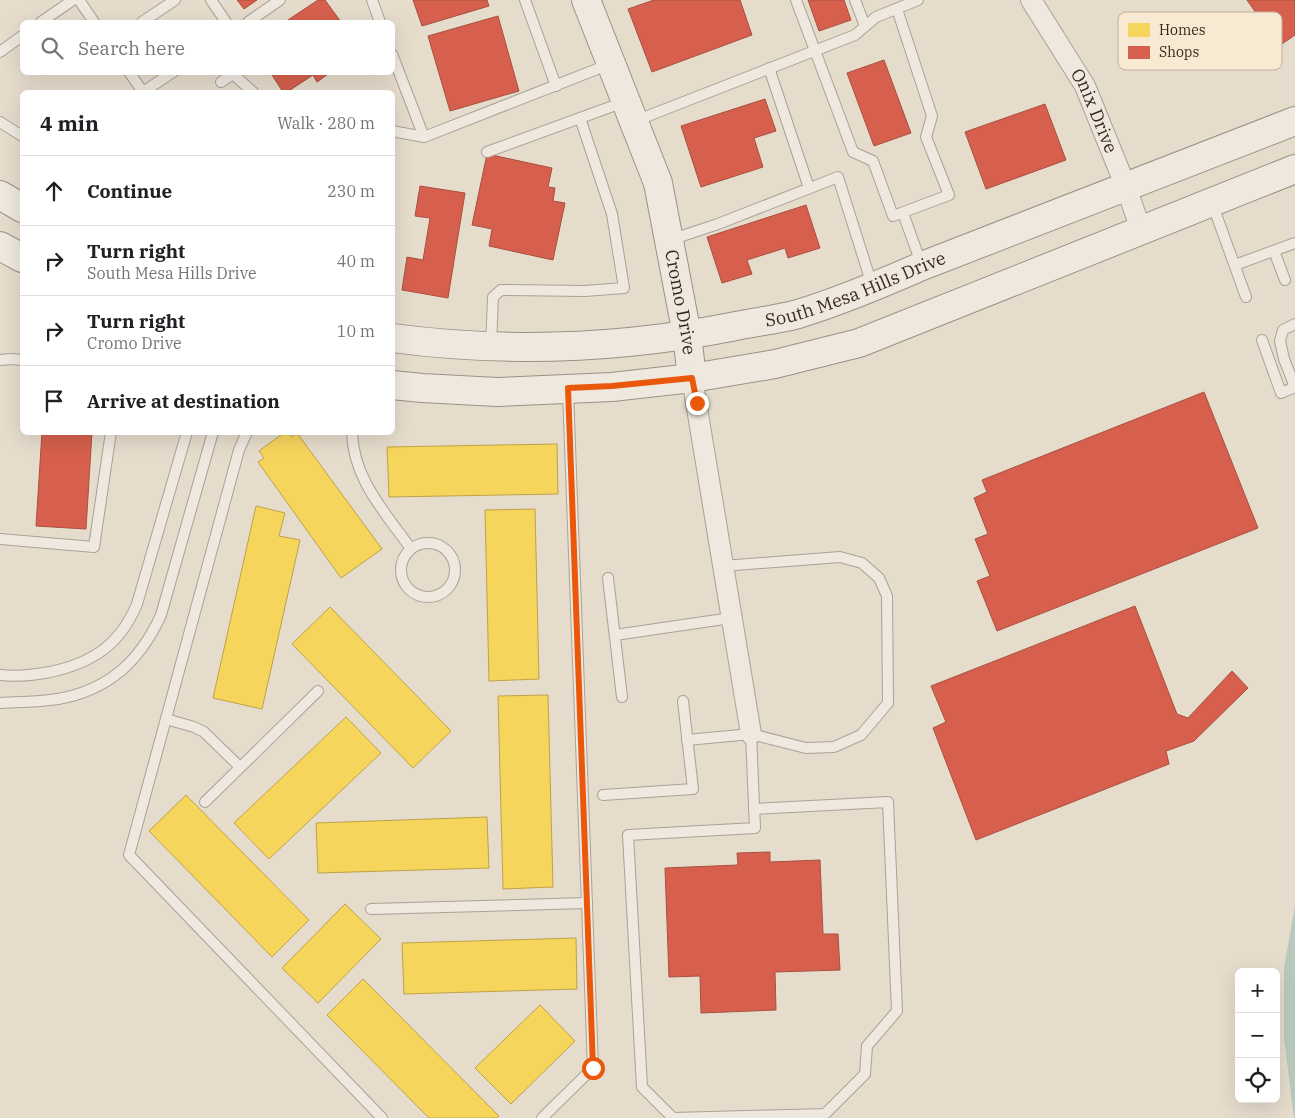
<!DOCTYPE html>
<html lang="en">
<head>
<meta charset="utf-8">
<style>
  :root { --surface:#fff; --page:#f6f6f6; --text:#202124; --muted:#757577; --line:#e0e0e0 }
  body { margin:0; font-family:"IBM Plex Serif",serif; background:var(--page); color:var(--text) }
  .controls { position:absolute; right:15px; bottom:15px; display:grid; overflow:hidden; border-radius:8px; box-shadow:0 5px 20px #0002 }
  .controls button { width:45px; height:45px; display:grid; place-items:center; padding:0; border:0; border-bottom:1px solid var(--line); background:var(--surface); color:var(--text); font:25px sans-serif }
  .stop { position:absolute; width:15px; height:15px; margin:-11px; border:4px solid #ea580c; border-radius:50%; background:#fff }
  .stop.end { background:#ea580c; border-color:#fff; box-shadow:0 1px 5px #0008 }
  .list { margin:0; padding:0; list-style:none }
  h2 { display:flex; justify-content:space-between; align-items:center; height:65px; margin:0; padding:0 20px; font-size:21px }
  h2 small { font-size:16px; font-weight:400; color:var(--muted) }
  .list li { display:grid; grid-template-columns:32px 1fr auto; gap:15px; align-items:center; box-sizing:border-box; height:70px; padding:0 20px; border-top:1px solid var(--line) }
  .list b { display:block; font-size:19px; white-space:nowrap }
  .list p { margin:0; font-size:16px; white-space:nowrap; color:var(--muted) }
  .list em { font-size:16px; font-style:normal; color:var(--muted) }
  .icon { flex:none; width:28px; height:28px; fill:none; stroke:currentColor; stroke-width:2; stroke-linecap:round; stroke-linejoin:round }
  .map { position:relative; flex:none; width:1295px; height:1118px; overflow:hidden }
  .search { position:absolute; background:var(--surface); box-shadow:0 5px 20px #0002; left:20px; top:20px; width:375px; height:55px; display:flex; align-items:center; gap:12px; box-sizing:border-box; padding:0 18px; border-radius:8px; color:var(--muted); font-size:19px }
  .panel { position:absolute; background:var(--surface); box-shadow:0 5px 20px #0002; left:20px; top:90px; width:375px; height:345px; border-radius:8px }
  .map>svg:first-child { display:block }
  .water { fill:#b8cabd }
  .homes { fill:#f6d55c; stroke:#bea149 }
  .shops { fill:#d6604d; stroke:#a8503f }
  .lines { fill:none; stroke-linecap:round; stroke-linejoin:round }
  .lane-casing { stroke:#aba196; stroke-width:12 }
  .street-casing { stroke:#aba196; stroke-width:22 }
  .secondary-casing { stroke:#9b9186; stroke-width:30 }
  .lane { stroke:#eee8df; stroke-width:10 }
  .street { stroke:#eee8df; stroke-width:20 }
  .secondary { stroke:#eee8df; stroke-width:28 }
  .route { stroke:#ea580c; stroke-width:6 }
  .labels { text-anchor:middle; stroke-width:5; stroke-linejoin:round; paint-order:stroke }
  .street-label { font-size:18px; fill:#3b291d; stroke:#f8e9d2 }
  .key { fill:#f8e9d2; stroke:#bfaf9c; stroke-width:1 }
  .key-label { font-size:14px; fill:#3b291d }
</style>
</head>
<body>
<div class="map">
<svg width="1295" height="1118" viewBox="0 0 1295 1118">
  <rect width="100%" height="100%" fill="#e6dccc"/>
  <polygon class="water" points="1295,906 1295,1118 1294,1118 1284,1038 1284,968"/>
  <g class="homes">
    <polygon points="285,432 288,432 292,437 297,433 382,549 341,578 258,462 264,458 259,451"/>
    <polygon points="557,444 558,494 389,497 387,447"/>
    <polygon points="256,506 285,513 279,536 300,540 262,709 213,698"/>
    <polygon points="535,509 539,679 489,681 485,510"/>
    <polygon points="330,607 451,731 413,768 292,644"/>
    <polygon points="548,695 553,887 503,889 498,696"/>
    <polygon points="346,717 381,753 269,859 234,823"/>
    <polygon points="186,795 309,920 272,957 149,831"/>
    <polygon points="487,817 489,868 318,873 316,823"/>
    <polygon points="345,904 381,939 318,1003 282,968"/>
    <polygon points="576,938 577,989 404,994 402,943"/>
    <polygon points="363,979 499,1116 496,1118 429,1118 327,1015"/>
    <polygon points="540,1005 575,1041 511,1104 475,1068"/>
  </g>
  <g class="shops">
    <polygon points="237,0 257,0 244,9"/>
    <polygon points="318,0 325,0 341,22 285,22"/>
    <polygon points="413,0 487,0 489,6 422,26"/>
    <polygon points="654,0 740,0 752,35 652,72 628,9"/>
    <polygon points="808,0 844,0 851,20 819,31"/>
    <polygon points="1247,0 1295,0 1295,35 1279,46"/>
    <polygon points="498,16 519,91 450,111 428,36"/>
    <polygon points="884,60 911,133 874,146 847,73"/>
    <polygon points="270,72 331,72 317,82 313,75 287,92 283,92"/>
    <polygon points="765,99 776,131 754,138 763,167 701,187 681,126"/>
    <polygon points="1045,104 1066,160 986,189 965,132"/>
    <polygon points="487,154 552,168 548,187 555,188 553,201 565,203 553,260 489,246 492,229 472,225"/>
    <polygon points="420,186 465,193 448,298 402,290 407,257 423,260 430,218 415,216"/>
    <polygon points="806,205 820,248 788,258 785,248 747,260 752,274 722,283 707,237"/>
    <polygon points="1204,392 1258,528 997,631 977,581 990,576 975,539 988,534 974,498 987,492 982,480"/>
    <polygon points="42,432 92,432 86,529 36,526"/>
    <polygon points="1135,606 1177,714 1188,718 1232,671 1248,688 1194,741 1166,751 1169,764 976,840 933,728 946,722 931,686"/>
    <polygon points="770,852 770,862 820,860 823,934 838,934 840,970 775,972 776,1010 701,1013 700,976 669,977 665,868 738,865 737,853"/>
  </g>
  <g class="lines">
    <g class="lane-casing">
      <g id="lane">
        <polyline points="79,0 94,22"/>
        <polyline points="211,0 226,22"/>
        <polyline points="372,0 380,22"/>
        <polyline points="525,0 556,86"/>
        <polyline points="796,0 853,152 873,161 893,216 949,195 926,137 932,116 897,9"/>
        <polyline points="855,0 865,26"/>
        <polyline points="41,22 73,0"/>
        <polyline points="142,22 175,0"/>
        <polyline points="248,22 280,0"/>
        <polyline points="0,52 22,36"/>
        <polyline points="392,54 424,137"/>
        <polyline points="769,68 809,188"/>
        <polyline points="129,72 143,92"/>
        <polyline points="221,82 233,74 253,92"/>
        <polyline points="143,92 173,72"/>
        <polyline points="635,121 855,35 876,17 918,0"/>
        <polyline points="0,122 22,136"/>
        <polyline points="392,131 424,137 610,64"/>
        <polyline points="487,152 624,102"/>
        <polyline points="1212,203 1246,297"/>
        <polyline points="903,213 922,266"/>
        <polyline points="670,240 718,224 838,177 872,285"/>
        <polyline points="1274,251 1285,280"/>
        <polyline points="1235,265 1295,243"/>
        <polyline points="1262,340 1281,393 1295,387"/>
        <polyline points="491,346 493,297 501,290 585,291 624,288 612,214 580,118"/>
        <polyline points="0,360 11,359 22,360"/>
        <polyline points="1295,387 1284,359 1280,341 1283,330 1295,324"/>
        <polyline points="247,432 239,450 129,855 382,1118"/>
        <path d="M352 432C353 479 385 512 411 549"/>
        <polyline points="0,539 94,547 111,432"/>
        <circle cx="428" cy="570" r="27"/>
        <polyline points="608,578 622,697"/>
        <polyline points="615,635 731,618"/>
        <path d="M0 675C17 677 34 675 50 672 92 663 120 645 137 604L187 432"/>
        <path d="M0 703C19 702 39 702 58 699 109 690 140 661 161 615L213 432"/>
        <polyline points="166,719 194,727 204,732 240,767"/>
        <polyline points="687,740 751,734 806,748 834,747 861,735 888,703 887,596 879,578 862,563 840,557 723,566"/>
        <polyline points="603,795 693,789 683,701"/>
        <polyline points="205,802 318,691"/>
        <polyline points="371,909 587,903"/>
        <polyline points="542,1118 593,1068 568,391"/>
        <polyline points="673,1118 825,1114 865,1074 867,1046 897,1011 888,802 754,809"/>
        <polyline points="673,1118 642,1087 628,835 755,828 751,734"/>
      </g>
    </g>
    <g class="street-casing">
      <g id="street">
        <path id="s1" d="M1031 0 1085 86 1126 187 1141 230"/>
        <polyline points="692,378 751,734"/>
      </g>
    </g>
    <g class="secondary-casing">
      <g id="secondary">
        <path id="s2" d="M586 0 658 183 687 335 692 378"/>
        <polyline points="0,195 22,208"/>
        <polyline points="0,246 22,258"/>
        <path id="s3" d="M392 338C506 353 619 349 731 327 753 322 777 320 798 314 841 301 881 284 922 266L1295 121"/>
        <polyline points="392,385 422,388 497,392 612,387 692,378 775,364 859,343 1295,169"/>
      </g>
    </g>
    <use href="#lane" class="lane"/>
    <use href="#street" class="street"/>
    <use href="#secondary" class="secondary"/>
  </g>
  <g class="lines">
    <polyline class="route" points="593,1068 568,388 612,386 692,378 697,403"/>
  </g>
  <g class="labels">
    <g class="street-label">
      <text dy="6" stroke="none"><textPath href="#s1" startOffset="128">Onix Drive</textPath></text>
      <text dy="6" stroke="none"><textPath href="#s3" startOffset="471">South Mesa Hills Drive</textPath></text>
      <text dy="6" stroke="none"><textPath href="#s2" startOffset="318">Cromo Drive</textPath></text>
    </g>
  </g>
  <rect x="1118" y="12" width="164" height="58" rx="8" class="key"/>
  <rect x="1128" y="23" width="22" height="14" fill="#f6d55c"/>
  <rect x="1128" y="46" width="22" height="13" fill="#d6604d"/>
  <g class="key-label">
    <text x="1159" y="35">Homes</text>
    <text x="1159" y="57">Shops</text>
  </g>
</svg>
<div class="controls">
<button>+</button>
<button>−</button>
<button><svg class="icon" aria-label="locate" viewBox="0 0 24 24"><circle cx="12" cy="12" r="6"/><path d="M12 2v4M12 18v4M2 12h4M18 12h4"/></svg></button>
</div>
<div class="stop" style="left:593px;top:1068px"></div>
<div class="stop end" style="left:697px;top:403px"></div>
<div class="search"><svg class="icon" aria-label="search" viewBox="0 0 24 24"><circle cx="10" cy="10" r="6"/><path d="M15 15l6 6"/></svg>Search here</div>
<section class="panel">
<h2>4 min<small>Walk · 280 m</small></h2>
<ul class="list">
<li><svg class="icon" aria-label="ahead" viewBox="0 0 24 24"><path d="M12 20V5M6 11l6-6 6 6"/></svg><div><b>Continue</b></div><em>230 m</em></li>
<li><svg class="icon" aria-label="right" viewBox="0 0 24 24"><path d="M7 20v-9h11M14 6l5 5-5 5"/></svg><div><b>Turn right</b><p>South Mesa Hills Drive</p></div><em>40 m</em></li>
<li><svg class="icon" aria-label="right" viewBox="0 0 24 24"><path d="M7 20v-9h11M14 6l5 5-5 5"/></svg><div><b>Turn right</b><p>Cromo Drive</p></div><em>10 m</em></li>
<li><svg class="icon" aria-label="arrive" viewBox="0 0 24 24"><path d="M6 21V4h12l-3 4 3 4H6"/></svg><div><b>Arrive at destination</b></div></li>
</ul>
</section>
</div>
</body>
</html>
